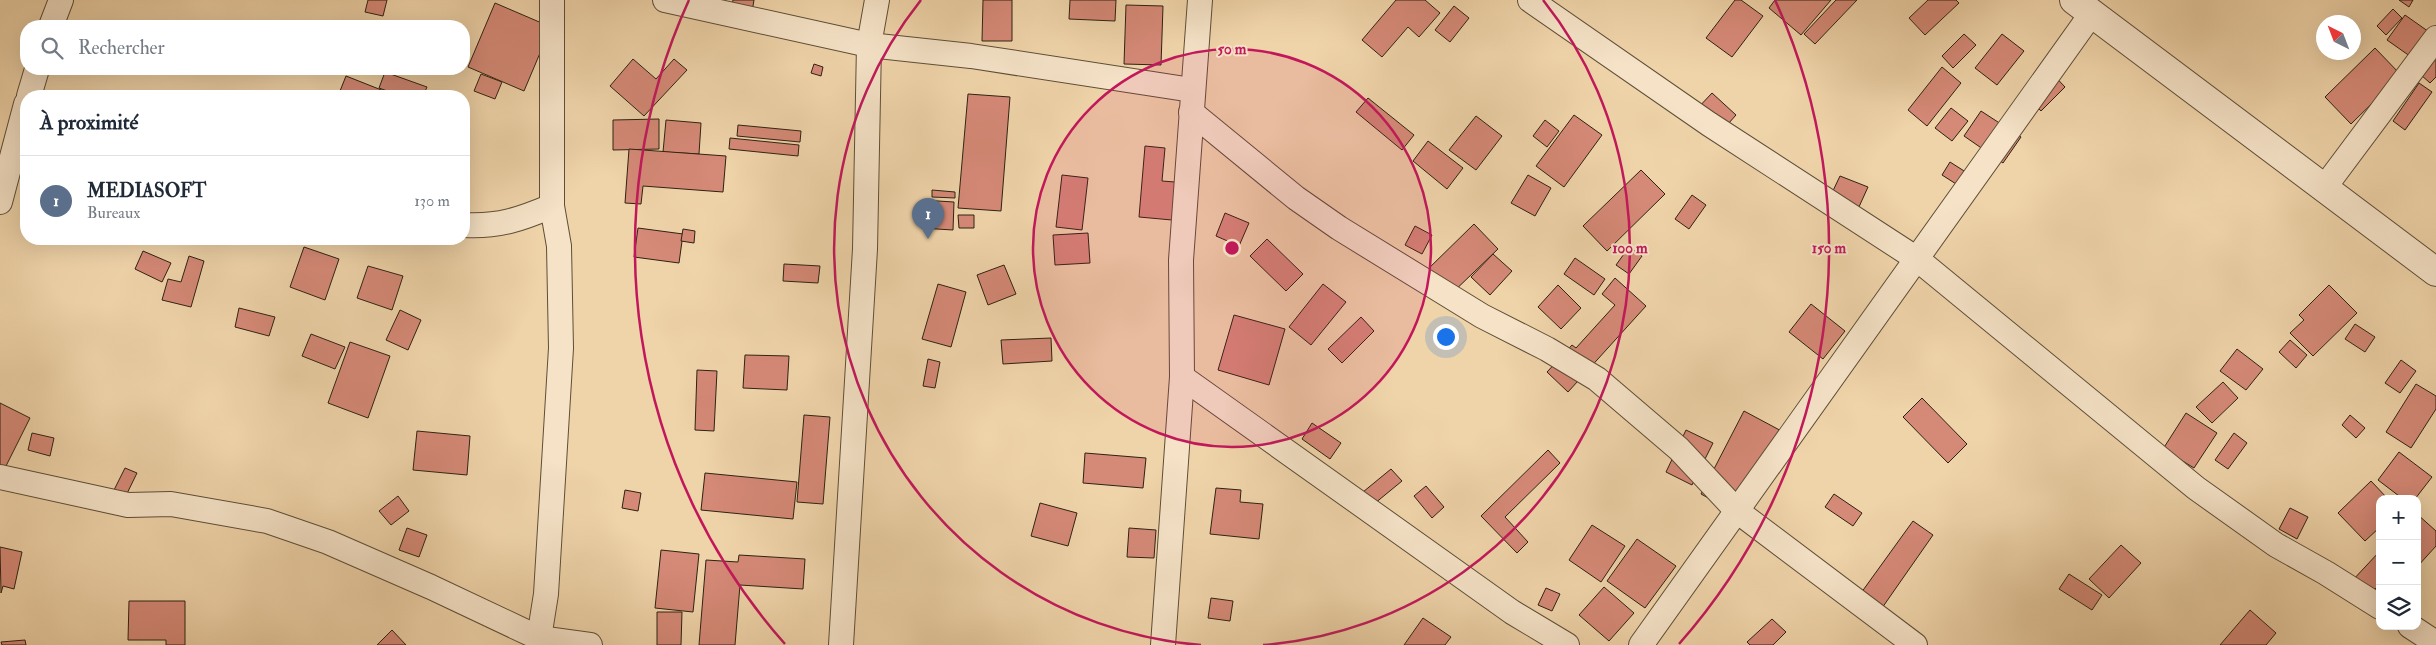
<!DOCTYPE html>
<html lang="fr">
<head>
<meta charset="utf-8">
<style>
  :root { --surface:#fff; --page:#f2f2f3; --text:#1f2937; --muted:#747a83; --line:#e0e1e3; --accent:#7c3aed }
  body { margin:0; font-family:"IM FELL Double Pica",serif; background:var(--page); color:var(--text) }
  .controls { position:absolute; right:15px; bottom:15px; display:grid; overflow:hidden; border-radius:10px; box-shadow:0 5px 20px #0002 }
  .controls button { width:45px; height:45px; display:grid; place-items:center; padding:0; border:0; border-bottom:1px solid var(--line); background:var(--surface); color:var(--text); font:25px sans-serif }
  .compass { position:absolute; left:2316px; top:15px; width:45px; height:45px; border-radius:50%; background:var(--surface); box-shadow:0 5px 20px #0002; rotate:318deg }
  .you { position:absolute; left:1445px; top:336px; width:18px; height:18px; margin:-12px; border:4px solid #fff; border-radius:50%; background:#1a73e8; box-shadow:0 0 0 8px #1a73e833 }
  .badge { display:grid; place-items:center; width:32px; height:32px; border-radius:50%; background:var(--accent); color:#fff; font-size:16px; font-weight:700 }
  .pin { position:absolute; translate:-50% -41px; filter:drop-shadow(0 1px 2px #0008) }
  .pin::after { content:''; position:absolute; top:26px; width:18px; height:15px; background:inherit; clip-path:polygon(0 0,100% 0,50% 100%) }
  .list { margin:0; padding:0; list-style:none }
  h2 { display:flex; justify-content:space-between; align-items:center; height:65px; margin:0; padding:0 20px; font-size:21px }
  h2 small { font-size:16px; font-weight:400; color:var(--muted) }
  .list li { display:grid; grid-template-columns:32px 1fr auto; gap:15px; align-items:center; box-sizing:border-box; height:90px; padding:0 20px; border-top:1px solid var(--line) }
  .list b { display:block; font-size:19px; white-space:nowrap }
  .list p { margin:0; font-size:16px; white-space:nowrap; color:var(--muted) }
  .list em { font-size:16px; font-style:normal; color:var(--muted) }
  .icon { flex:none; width:28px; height:28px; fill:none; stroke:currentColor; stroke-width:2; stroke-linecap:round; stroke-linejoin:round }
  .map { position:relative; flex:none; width:2436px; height:645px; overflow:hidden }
  .search { position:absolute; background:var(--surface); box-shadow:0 5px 20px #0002; left:20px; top:20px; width:450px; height:55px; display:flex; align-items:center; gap:12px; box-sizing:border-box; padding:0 18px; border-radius:20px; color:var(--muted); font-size:19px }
  .panel { position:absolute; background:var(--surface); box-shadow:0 5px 20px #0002; left:20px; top:90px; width:450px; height:155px; border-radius:20px }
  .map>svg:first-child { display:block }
  .building { fill:#d58977; stroke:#2d2211 }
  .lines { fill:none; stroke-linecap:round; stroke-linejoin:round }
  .minor-casing { stroke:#5e4e37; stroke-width:26 }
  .tertiary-casing { stroke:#5e4e37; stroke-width:30 }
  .minor { stroke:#f5e2c7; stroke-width:24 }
  .tertiary { stroke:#f5e2c7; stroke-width:28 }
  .ring { fill:none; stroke:#c2185b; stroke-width:2.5 }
  .centre { fill:#c2185b; stroke:#f5e2c7; stroke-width:2.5 }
  .ring-label { font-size:15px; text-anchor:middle; font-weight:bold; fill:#c2185b; stroke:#f5e2c7; stroke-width:4; stroke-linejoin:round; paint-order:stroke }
</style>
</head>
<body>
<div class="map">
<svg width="2436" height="645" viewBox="0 0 2436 645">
  <rect width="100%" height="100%" fill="#efd3a9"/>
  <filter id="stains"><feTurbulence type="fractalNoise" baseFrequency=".004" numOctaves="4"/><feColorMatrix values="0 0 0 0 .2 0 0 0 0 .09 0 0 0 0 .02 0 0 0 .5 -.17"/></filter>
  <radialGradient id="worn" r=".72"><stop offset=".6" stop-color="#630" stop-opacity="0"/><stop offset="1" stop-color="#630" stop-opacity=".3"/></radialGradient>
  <g class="building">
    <polygon points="368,0 387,0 383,16 365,12"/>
    <polygon points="733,0 754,0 750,24 729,20"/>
    <polygon points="983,0 1012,0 1012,41 982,41"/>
    <polygon points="1070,0 1116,0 1115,21 1069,19"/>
    <polygon points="1396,0 1425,0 1440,13 1419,37 1408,27 1382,57 1362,40"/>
    <polygon points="1735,0 1741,0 1763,16 1732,57 1706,38"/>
    <polygon points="1775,0 1831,0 1801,35 1769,8"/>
    <polygon points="1836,0 1857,0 1815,44 1804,34"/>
    <polygon points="1928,0 1956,0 1959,3 1925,35 1909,18"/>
    <polygon points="2399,0 2413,0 2409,7"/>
    <polygon points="495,3 551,27 524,91 468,67"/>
    <polygon points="1126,5 1163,6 1161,65 1124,64"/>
    <polygon points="1454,6 1469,18 1450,42 1435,30"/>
    <polygon points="2393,9 2402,18 2386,35 2377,26"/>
    <polygon points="2405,15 2432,34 2414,59 2387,40"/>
    <polygon points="1964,34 1976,45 1953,68 1942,56"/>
    <polygon points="2002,34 2024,51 1997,85 1975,68"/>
    <polygon points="2436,38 2436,77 2430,83 2410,65"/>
    <polygon points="2375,48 2401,75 2351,124 2325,97"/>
    <polygon points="633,59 656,79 674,59 687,70 644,116 610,86"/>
    <polygon points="814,64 823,67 821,76 811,73"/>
    <polygon points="1942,67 1961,83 1927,126 1908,110"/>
    <polygon points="2047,68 2065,87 2041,111 2023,93"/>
    <polygon points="385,72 427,87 423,96 401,96 379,88"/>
    <polygon points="481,74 502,82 495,99 474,91"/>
    <polygon points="346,76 384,91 382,96 338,96"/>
    <polygon points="2419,83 2432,92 2405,130 2393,121"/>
    <polygon points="1712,93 1736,115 1720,133 1696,110"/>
    <polygon points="968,94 1010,97 1001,211 958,208"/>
    <polygon points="1368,98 1414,135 1402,150 1356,112"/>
    <polygon points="1951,108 1968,121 1952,141 1935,128"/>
    <polygon points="1981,111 2021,137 2003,163 1964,136"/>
    <polygon points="1574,115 1602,135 1564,187 1536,166"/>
    <polygon points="1476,116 1502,136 1476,170 1449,150"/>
    <polygon points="659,119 659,149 613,150 613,120"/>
    <polygon points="666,120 701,123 699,154 663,152"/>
    <polygon points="1545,120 1559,131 1547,147 1533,136"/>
    <polygon points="738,125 801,131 800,142 737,136"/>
    <polygon points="730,138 799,145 798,156 729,149"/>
    <polygon points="1428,141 1463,168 1447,189 1413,161"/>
    <polygon points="1145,146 1165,148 1162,181 1175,182 1172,220 1139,217"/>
    <polygon points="629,149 726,156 723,192 643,186 641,204 625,203"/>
    <polygon points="1950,162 1972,176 1964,189 1942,175"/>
    <polygon points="1641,170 1665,194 1607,251 1583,226"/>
    <polygon points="1062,175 1088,178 1082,230 1056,227"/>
    <polygon points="1528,175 1551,188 1535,216 1511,203"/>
    <polygon points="1840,176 1868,187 1858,209 1830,197"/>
    <polygon points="932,190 955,192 955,198 932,197"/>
    <polygon points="1692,195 1706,205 1689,229 1675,219"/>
    <polygon points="922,200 954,202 953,230 921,228"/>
    <polygon points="1225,213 1249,223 1239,246 1216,236"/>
    <polygon points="958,215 974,215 974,228 959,228"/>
    <polygon points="1474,224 1498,249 1448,297 1425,272"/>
    <polygon points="1415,226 1432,235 1422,254 1405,245"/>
    <polygon points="638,228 683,234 679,263 634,257"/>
    <polygon points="683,229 695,231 694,243 681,241"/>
    <polygon points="1088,233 1090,263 1055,265 1053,235"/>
    <polygon points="1267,239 1303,274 1286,291 1250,256"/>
    <polygon points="304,247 339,259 325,300 290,287"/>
    <polygon points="1629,247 1642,256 1629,274 1616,265"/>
    <polygon points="143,251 171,263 162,282 135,269"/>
    <polygon points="1493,254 1512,271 1490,295 1471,277"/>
    <polygon points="189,256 204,261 191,307 162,300 168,279 181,282"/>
    <polygon points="1575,258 1605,279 1594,295 1564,274"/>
    <polygon points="784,264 820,266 818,283 783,281"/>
    <polygon points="1004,265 1016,294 988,305 977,275"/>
    <polygon points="368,266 403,276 392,310 357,298"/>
    <polygon points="1615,278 1646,306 1568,392 1547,372 1572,345 1576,348 1615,305 1602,294"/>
    <polygon points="938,284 966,292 951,347 922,339"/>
    <polygon points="1323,284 1346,302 1311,345 1289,327"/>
    <polygon points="1558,285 1581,308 1561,329 1538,307"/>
    <polygon points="2329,285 2357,313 2313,356 2290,333 2304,320 2299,315"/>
    <polygon points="1811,304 1845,331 1823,359 1789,332"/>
    <polygon points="239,308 275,317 269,336 235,327"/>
    <polygon points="400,310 421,320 408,350 386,340"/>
    <polygon points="1234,315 1285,329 1269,385 1218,370"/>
    <polygon points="1361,317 1374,331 1342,363 1328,349"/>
    <polygon points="2355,324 2375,337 2365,352 2345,339"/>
    <polygon points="311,334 345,347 335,369 302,356"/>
    <polygon points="1051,338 1052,361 1003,364 1001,340"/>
    <polygon points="2290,340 2307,355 2296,368 2279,352"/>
    <polygon points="350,342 390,356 368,418 328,403"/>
    <polygon points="2237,349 2263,369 2246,390 2220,371"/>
    <polygon points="745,355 789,356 787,390 743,388"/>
    <polygon points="928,359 940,362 935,388 923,386"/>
    <polygon points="2401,360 2416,371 2400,393 2385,383"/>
    <polygon points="697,370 717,371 714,431 695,430"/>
    <polygon points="2223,382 2238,398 2212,423 2196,407"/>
    <polygon points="2416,384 2436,396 2436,409 2411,448 2386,432"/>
    <polygon points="1922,398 1967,444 1948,463 1903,417"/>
    <polygon points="0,403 30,418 0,478"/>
    <polygon points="1744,411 1787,434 1743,517 1701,494"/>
    <polygon points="2186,413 2217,433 2194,468 2163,449"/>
    <polygon points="804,415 830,417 823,504 797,502"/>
    <polygon points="2350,415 2365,428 2356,438 2342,425"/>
    <polygon points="1312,423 1341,443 1330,459 1302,439"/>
    <polygon points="1686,430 1713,443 1692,485 1666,472"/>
    <polygon points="417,431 470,436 467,475 413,470"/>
    <polygon points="32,433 54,438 50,456 28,450"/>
    <polygon points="2234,433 2247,443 2228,469 2215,460"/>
    <polygon points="1548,450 1560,463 1505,517 1528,542 1517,553 1481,516"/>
    <polygon points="2399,452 2432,477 2415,499 2403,499 2378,480"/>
    <polygon points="1085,453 1146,458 1143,488 1083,483"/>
    <polygon points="125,468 137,473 117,514 105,508"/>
    <polygon points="1391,469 1402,481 1374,504 1363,492"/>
    <polygon points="705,473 797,482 793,519 701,510"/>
    <polygon points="2371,481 2388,499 2380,499 2380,527 2365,541 2338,513"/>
    <polygon points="1426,486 1444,507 1432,518 1414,496"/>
    <polygon points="1216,488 1241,490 1240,502 1263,504 1259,539 1210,534"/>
    <polygon points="625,490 641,493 638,511 622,508"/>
    <polygon points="1834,494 1862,513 1853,526 1825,507"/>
    <polygon points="398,496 409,511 391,525 379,511"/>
    <polygon points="1040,503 1077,513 1068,546 1031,536"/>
    <polygon points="2290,508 2308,517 2297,539 2279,529"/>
    <polygon points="2417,514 2436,531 2436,546 2417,567"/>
    <polygon points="1913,521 1933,535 1882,608 1861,593"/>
    <polygon points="1592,525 1625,546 1601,582 1569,560"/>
    <polygon points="407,528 427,535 419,557 399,550"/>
    <polygon points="1129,528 1156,530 1154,558 1127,557"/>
    <polygon points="1637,539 1676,566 1645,608 1607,581"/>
    <polygon points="2121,545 2141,563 2109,598 2089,579"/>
    <polygon points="0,547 22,552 14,589 3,586 1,593"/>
    <polygon points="661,550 699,554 693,612 655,608"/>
    <polygon points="2380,551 2380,584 2367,597 2351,582"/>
    <polygon points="739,555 805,559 803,589 740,585 735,645 699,645 706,560 738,562"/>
    <polygon points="2069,574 2102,595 2092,610 2059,589"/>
    <polygon points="1604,587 1634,613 1609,641 1579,615"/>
    <polygon points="1546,588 1560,594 1552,611 1538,605"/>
    <polygon points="1211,598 1233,601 1230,621 1208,618"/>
    <polygon points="129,601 185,601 185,645 166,645 166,640 128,640"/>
    <polygon points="2250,610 2276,633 2266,645 2220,645"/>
    <polygon points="657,612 682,612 681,645 657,645"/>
    <polygon points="1423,618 1451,637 1445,645 1404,645"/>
    <polygon points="1772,619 1786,632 1773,645 1750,645 1747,642"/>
    <polygon points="392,630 406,645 377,645"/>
    <polygon points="25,640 26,645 2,645 1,642"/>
  </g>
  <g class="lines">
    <g class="minor-casing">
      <g id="minor">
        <polyline points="665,0 869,45 971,56 1192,90"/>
        <polyline points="1530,0 1709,124 1917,259 2196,488 2276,545 2326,573 2380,607"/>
        <polyline points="51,26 61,0"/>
        <polyline points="29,96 37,69"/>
        <polyline points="1191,112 1296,198 1339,228 1482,316 1547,349 1597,379 1679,449 1737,511 1915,645"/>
        <polyline points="2324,188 2436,38"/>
        <polyline points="0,202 26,104"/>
        <path d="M464 225C499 227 521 219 552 206"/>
        <polyline points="1182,377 1512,612 1567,645"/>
        <polyline points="0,477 128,505 171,504 267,521 328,542 431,587 539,638 590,645"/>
        <polyline points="2410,626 2436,643"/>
        <polyline points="539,638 546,594 561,348 559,246 552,206 552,0"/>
        <polyline points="841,645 865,249 869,45 877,0"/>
        <polyline points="1163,645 1182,377 1181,260 1200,0"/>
        <polyline points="1641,645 2092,13"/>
      </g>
    </g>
    <g class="tertiary-casing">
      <polyline id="tertiary" points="2074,0 2436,272"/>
    </g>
    <use href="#minor" class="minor"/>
    <use href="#tertiary" class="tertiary"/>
  </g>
  <circle cx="1232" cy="248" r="199" fill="#c2185b" fill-opacity=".12"/>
  <g class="ring">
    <circle cx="1232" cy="248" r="199"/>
    <path d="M1201 645A398 398 0 0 1 921 0M1543 0A398 398 0 0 1 1263 645"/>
    <path d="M785 644A597 597 0 0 1 689 0M1775 0A597 597 0 0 1 1679 644"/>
  </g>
  <circle cx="1232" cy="248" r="8" class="centre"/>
  <g class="ring-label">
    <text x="1232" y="54">50 m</text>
    <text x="1630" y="253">100 m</text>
    <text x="1829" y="253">150 m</text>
  </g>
  <rect width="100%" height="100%" filter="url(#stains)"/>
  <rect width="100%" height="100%" fill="url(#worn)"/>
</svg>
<div class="controls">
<button>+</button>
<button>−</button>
<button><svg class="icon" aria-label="layers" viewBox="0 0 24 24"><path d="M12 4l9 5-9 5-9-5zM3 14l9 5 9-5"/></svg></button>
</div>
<svg class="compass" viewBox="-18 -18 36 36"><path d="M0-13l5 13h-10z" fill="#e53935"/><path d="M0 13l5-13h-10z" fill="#747a83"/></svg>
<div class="you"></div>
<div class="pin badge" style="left:928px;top:239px;background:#5c6f8a">1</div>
<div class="search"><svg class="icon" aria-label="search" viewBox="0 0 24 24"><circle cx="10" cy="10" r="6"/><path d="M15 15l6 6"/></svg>Rechercher</div>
<section class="panel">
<h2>À proximité<small></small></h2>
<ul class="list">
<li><span class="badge" style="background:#5c6f8a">1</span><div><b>MEDIASOFT</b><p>Bureaux</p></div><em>130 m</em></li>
</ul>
</section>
</div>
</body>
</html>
